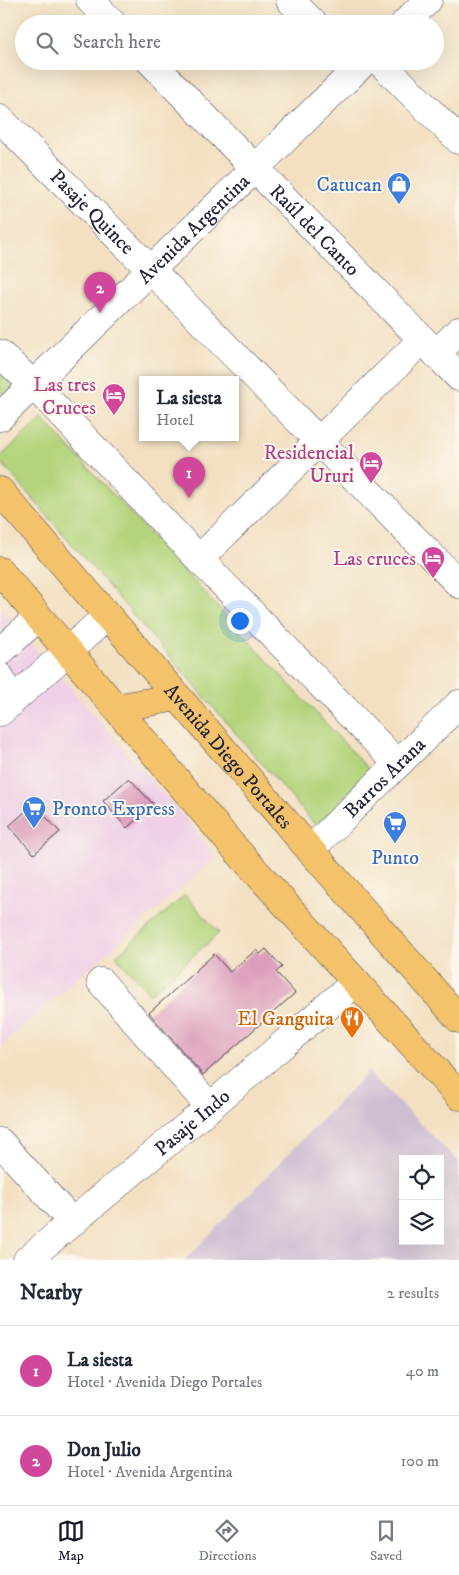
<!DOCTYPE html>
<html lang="en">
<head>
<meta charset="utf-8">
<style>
  :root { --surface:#fff; --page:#f6f6f7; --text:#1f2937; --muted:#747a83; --line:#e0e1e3; --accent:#111827 }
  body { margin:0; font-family:"IM FELL DW Pica",serif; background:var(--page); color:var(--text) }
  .controls { position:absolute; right:15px; bottom:15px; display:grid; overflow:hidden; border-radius:0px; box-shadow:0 5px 20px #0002 }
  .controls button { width:45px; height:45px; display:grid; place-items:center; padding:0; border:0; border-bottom:1px solid var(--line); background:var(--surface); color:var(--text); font:25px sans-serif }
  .you { position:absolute; left:239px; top:620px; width:18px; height:18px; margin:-12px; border:4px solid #fff; border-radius:50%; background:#1a73e8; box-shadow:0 0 0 8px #1a73e833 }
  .badge { display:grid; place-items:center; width:32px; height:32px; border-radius:50%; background:var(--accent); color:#fff; font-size:16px; font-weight:700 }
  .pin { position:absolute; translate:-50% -41px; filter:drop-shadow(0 1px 2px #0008) }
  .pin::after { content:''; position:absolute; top:26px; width:18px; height:15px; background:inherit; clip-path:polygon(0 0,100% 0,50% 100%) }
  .popup { position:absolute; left:139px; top:376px; width:100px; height:65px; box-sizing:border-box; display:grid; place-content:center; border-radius:0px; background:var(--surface); filter:drop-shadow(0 1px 4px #0005); font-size:16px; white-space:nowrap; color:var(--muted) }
  .popup b { font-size:19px; color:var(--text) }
  .popup::after { content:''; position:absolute; left:50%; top:100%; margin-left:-10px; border:10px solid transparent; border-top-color:var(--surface) }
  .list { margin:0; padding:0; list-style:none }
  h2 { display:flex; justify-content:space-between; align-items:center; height:65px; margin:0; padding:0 20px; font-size:21px }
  h2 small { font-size:16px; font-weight:400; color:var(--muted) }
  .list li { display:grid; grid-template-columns:32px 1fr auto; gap:15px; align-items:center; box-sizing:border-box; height:90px; padding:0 20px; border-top:1px solid var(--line) }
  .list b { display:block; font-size:19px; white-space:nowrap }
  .list p { margin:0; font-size:16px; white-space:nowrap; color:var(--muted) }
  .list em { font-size:16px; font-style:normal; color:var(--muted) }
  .icon { flex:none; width:28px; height:28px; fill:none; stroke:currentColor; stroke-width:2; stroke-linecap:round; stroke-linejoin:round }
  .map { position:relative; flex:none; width:459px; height:1260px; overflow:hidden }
  .search { position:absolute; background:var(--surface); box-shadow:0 5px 20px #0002; left:15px; right:15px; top:15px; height:55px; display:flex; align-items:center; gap:12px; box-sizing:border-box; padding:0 18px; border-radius:28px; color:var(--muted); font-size:19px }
  .sheet { height:245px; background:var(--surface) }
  nav { display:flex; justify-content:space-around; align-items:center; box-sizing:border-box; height:70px; border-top:1px solid var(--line); background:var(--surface); font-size:14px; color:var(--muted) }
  nav a { display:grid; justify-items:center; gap:2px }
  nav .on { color:var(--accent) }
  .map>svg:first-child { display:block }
  .built { fill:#efd0e6 }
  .industrial { fill:#cdbed2; fill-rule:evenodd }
  .green { fill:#b3d47c; stroke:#6a7b5c }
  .building { fill:#dc9cbb }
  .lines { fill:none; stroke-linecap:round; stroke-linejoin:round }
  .minor-casing { stroke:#413e4f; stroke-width:29 }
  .major-casing { stroke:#413e4f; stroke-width:29 }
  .minor { stroke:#fff; stroke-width:28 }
  .major { stroke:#f3c26a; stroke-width:28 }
  .labels { text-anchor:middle; stroke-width:4; stroke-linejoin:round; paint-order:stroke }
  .shop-label { font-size:20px; fill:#366cbe; stroke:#fbf7ec; text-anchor:end }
  .street-label { font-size:20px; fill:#22223b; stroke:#fbf7ec }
  .hotel-label { font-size:20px; fill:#b23c85; stroke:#fbf7ec; text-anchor:end }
  .food-label { font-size:20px; fill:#c56008; stroke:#fbf7ec; text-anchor:end }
</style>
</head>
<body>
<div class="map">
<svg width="459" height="1260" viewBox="0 0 459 1260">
  <rect width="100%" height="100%" fill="#fbf7ec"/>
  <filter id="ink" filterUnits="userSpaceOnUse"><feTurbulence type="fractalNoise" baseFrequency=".02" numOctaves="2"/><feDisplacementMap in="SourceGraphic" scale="10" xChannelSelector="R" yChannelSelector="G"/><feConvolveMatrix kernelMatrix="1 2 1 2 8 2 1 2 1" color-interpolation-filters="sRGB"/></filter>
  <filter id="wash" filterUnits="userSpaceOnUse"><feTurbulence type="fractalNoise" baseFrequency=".0096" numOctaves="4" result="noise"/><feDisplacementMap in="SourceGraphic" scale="20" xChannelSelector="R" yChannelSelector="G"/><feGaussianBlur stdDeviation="1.12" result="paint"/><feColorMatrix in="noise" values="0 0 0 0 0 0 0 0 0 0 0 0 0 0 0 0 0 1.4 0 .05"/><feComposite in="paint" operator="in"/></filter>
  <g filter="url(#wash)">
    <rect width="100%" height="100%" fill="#f3e0c2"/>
    <polygon class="built" points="0,608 191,825 217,858 207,865 0,1047"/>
    <path class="industrial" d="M368 1072 459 1162V1260H185ZM403 1159H440V1241H403Z"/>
    <g class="green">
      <polygon points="0,366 17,383 0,396"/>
      <polygon points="42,418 370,771 316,826 0,461 0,457"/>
      <polygon points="185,895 219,933 150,994 116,956"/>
    </g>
    <g id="blocks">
      <g class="building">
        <polygon points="129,778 153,804 127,828 103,801"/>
        <polygon points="34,804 60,832 34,854 9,826"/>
        <polygon points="266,949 282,967 276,972 295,993 203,1075 149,1013 214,954 230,972 256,950 260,954"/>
      </g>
    </g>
  </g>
  <g filter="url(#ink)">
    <use href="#blocks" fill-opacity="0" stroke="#413e4f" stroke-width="1"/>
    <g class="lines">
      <g class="minor-casing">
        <g id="minor">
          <polyline points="90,0 113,24"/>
          <polyline points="290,0 314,24"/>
          <polyline points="404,24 428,0"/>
          <path id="s1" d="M150 61 459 377"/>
          <polyline points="379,61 459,140"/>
          <path id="s2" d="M0 119 151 270 459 584"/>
          <polyline points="0,354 33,384 199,559 398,764"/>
          <polyline points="436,354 459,331"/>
          <path id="s3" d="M0 417 365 61"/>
          <polyline points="199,559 422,340"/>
          <polyline points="0,652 38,617"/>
          <polyline points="0,677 11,703"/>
          <polyline points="0,712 107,616"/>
          <path id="s4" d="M310 850 459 704"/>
          <polyline points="101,982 210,1107"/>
          <polyline points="0,1142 72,1222"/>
          <path id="s5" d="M27 1260 210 1107 356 982"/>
        </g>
      </g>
      <g class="major-casing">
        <g id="major">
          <path id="s6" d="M0 491 310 850 459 1019"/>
          <polyline points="0,571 231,844 459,1096"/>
          <polyline points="116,708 177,697"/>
        </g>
      </g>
      <use href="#minor" class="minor"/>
      <use href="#major" class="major"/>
    </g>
  </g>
  <defs>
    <g id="shop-pin" transform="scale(1.25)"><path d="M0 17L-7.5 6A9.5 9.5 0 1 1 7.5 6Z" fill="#3f7fe0" stroke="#fbf7ec"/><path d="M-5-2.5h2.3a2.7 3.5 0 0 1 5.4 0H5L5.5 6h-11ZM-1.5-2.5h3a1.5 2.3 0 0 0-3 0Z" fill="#fff"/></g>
    <g id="hotel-pin" transform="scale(1.25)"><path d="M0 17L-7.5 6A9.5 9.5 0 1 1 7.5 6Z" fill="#d1479c" stroke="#fbf7ec"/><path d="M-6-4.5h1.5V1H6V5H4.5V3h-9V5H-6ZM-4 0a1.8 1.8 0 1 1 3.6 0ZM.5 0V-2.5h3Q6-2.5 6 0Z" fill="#fff"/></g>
    <g id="supermarket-pin" transform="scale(1.25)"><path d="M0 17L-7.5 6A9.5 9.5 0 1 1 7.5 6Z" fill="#3f7fe0" stroke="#fbf7ec"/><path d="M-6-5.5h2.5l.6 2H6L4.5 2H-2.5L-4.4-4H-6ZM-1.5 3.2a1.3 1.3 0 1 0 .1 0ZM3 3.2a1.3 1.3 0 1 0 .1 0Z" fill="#fff"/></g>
    <g id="restaurant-pin" transform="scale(1.25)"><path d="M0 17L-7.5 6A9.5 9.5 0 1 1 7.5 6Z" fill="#e8710a" stroke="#fbf7ec"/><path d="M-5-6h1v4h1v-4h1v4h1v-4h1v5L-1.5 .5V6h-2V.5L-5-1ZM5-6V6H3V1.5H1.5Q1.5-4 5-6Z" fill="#fff"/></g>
  </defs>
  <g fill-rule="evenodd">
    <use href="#shop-pin" x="399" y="184"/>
    <use href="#hotel-pin" x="114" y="395"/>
    <use href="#hotel-pin" x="371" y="463"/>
    <use href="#hotel-pin" x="433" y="558"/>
    <use href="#supermarket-pin" x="34" y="808"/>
    <use href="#supermarket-pin" x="395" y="823"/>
    <use href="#restaurant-pin" x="352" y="1018"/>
  </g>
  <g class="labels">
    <g class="shop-label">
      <text x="382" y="191">Catucan</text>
      <text x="52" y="815" text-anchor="start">Pronto Express</text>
      <text x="395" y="864" text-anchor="middle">Punto</text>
    </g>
    <g class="street-label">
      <text dy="7" stroke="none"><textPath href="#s2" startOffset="131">Pasaje Quince</textPath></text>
      <text dy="7" stroke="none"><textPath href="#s3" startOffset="270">Avenida Argentina</textPath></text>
      <text dy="7" stroke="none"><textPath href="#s1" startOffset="236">Raúl del Canto</textPath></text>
      <text dy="7" stroke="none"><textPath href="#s6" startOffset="350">Avenida Diego Portales</textPath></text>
      <text dy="7" stroke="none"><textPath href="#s4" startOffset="104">Barros Arana</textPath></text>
      <text dy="7" stroke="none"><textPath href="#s5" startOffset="215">Pasaje Indo</textPath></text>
    </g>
    <g class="hotel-label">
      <text x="96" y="391">Las tres<tspan x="96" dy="23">Cruces</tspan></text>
      <text x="354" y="459">Residencial<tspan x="354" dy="23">Ururi</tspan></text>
      <text x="416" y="565">Las cruces</text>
    </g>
    <g class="food-label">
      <text x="334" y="1025">El Ganguita</text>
    </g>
  </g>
</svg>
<div class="controls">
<button><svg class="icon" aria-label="locate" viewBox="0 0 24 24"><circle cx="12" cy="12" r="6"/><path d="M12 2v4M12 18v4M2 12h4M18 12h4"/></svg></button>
<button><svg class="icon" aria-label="layers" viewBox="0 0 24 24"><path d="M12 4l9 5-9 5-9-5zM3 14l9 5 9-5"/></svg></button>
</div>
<div class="you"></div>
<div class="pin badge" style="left:189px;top:498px;background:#d1479c">1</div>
<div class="popup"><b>La siesta</b>Hotel</div>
<div class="pin badge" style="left:100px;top:313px;background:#d1479c">2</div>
<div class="search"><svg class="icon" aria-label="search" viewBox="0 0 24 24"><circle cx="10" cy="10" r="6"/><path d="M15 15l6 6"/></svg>Search here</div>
</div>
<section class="sheet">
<h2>Nearby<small>2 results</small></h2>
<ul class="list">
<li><span class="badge" style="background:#d1479c">1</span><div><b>La siesta</b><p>Hotel · Avenida Diego Portales</p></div><em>40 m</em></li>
<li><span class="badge" style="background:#d1479c">2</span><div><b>Don Julio</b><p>Hotel · Avenida Argentina</p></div><em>100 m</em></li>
</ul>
</section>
<nav>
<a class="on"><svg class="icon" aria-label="map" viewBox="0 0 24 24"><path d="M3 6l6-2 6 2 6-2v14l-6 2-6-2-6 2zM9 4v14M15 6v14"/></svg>Map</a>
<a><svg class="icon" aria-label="directions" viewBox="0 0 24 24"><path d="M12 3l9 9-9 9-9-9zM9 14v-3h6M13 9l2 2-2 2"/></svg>Directions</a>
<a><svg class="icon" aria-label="saved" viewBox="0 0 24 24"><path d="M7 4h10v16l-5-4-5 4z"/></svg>Saved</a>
</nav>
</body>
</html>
